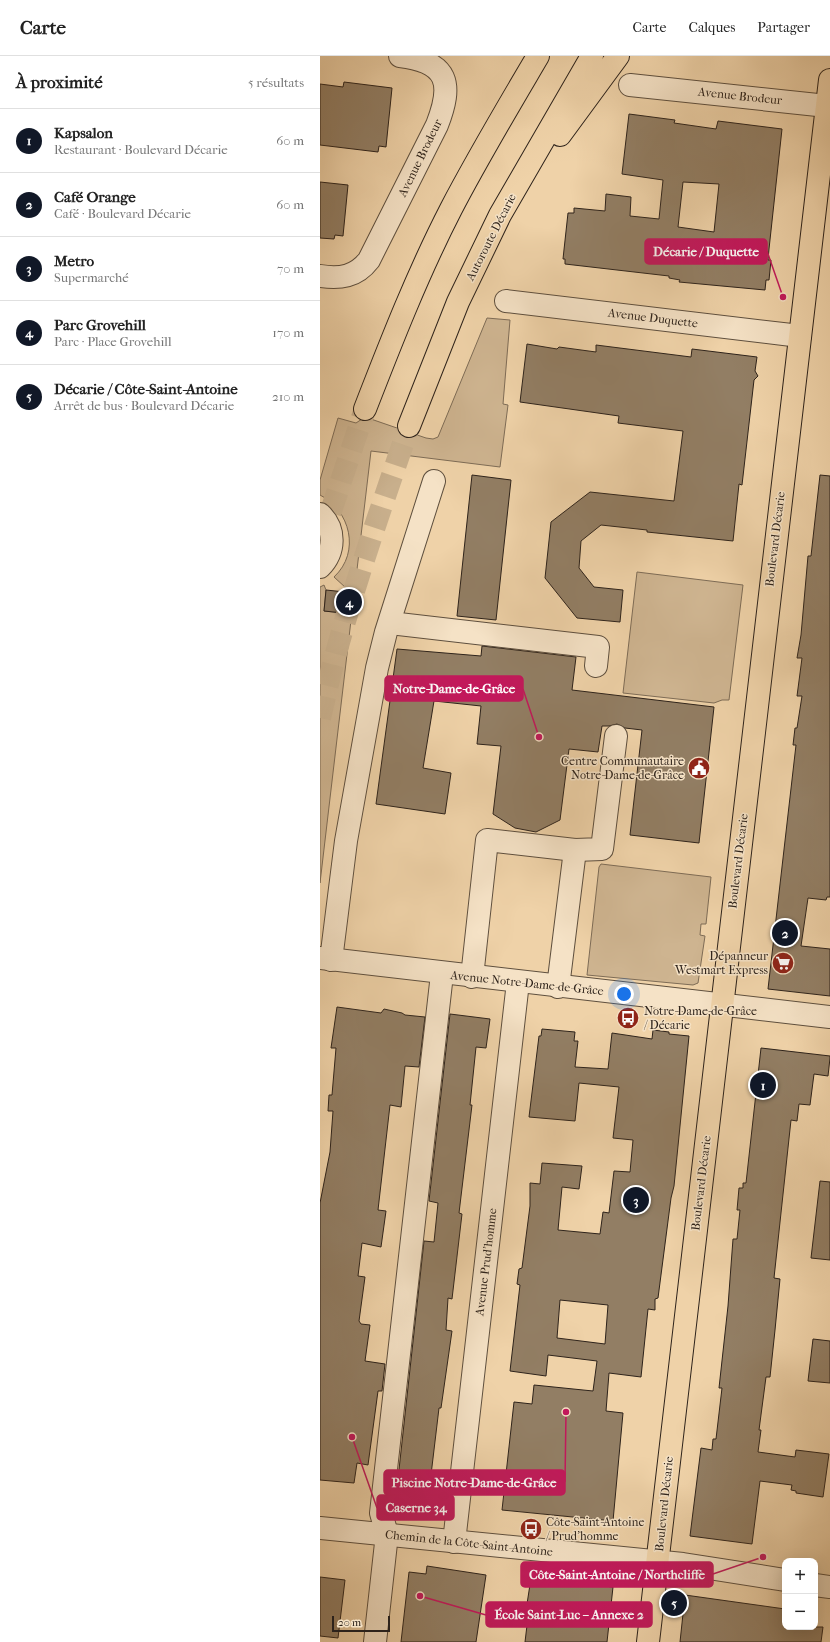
<!DOCTYPE html>
<html lang="fr">
<head>
<meta charset="utf-8">
<style>
  :root { --surface:#fff; --page:#f6f6f6; --text:#222; --muted:#767676; --line:#e0e0e0; --accent:#111827 }
  body { margin:0; font-family:"IM FELL French Canon",serif; background:var(--page); color:var(--text) }
  .controls { position:absolute; right:12px; bottom:12px; display:grid; overflow:hidden; border-radius:8px; box-shadow:0 4px 16px #0002 }
  .controls button { width:36px; height:36px; display:grid; place-items:center; padding:0; border:0; border-bottom:1px solid var(--line); background:var(--surface); color:var(--text); font:20px sans-serif }
  .scale { position:absolute; left:12px; bottom:10px; width:58px; box-sizing:border-box; padding-left:4px; border:2px solid #2e231b; border-top:0; font-size:11px; line-height:14px; white-space:nowrap; color:#2e231b; -webkit-text-stroke:3px #f5e2c6; paint-order:stroke }
  .you { position:absolute; left:304px; top:938px; width:14px; height:14px; margin:-10px; border:3px solid #fff; border-radius:50%; background:#1a73e8; box-shadow:0 0 0 6px #1a73e833 }
  .badge { display:grid; place-items:center; width:26px; height:26px; border-radius:50%; background:var(--accent); color:#fff; font-size:13px; font-weight:700 }
  .pin { position:absolute; translate:-50% -50%; border:2px solid #fff; box-shadow:0 1px 4px #0006 }
  .list { margin:0; padding:0; list-style:none }
  h2 { display:flex; justify-content:space-between; align-items:center; height:52px; margin:0; padding:0 16px; font-size:17px }
  h2 small { font-size:13px; font-weight:400; color:var(--muted) }
  .list li { display:grid; grid-template-columns:26px 1fr auto; gap:12px; align-items:center; box-sizing:border-box; height:64px; padding:0 16px; border-top:1px solid var(--line) }
  .list b { display:block; font-size:15px; white-space:nowrap }
  .list p { margin:0; font-size:13px; white-space:nowrap; color:var(--muted) }
  .list em { font-size:13px; font-style:normal; color:var(--muted) }
  .map { position:relative; flex:none; width:510px; height:1586px; overflow:hidden }
  header { display:flex; align-items:center; gap:24px; box-sizing:border-box; height:56px; padding:0 20px; background:var(--surface); border-bottom:1px solid var(--line) }
  header strong { font-size:19px }
  nav { display:flex; gap:22px; margin-inline-start:auto; font-size:14px }
  main { display:flex }
  aside { flex:1; background:var(--surface) }
  .map>svg:first-child { display:block }
  .green { fill:#ceb490; stroke:#7e6c56 }
  .building { fill:#927e64; stroke:#2e231b; fill-rule:evenodd }
  .lines { fill:none; stroke-linecap:round; stroke-linejoin:round }
  .highway-tunnel { stroke:#c8af8c; stroke-width:22; stroke-dasharray:22 11; stroke-linecap:butt }
  .minor-casing { stroke:#5e4f3e; stroke-width:24 }
  .major-casing { stroke:#2e231b; stroke-width:24 }
  .highway-casing { stroke:#2e231b; stroke-width:24 }
  .minor { stroke:#f5e2c6; stroke-width:22 }
  .major { stroke:#efd2a8; stroke-width:22 }
  .highway { stroke:#efd2a8; stroke-width:22 }
  .labels { text-anchor:middle; stroke-width:3; stroke-linejoin:round; paint-order:stroke }
  .street-label { font-size:12px; fill:#2e231b; stroke:#f5e2c6 }
  .poi-label { font-size:12px; fill:#2e231b; stroke:#f5e2c6; text-anchor:end }
  .leader { fill:none; stroke:#c2185b; stroke-width:1.5 }
  .callout-dot { fill:#c2185b; stroke:#f5e2c6; stroke-width:1.5 }
  .callout { fill:#c2185b; stroke:#c2185b; stroke-width:1.5 }
  .callout-label { font-size:13px; text-anchor:middle; font-weight:bold; fill:#fff }
</style>
</head>
<body>
<header>
<strong>Carte</strong>
<nav><a>Carte</a><a>Calques</a><a>Partager</a></nav>
</header>
<main>
<aside>
<h2>À proximité<small>5 résultats</small></h2>
<ul class="list">
<li><span class="badge">1</span><div><b>Kapsalon</b><p>Restaurant · Boulevard Décarie</p></div><em>60 m</em></li>
<li><span class="badge">2</span><div><b>Café Orange</b><p>Café · Boulevard Décarie</p></div><em>60 m</em></li>
<li><span class="badge">3</span><div><b>Metro</b><p>Supermarché</p></div><em>70 m</em></li>
<li><span class="badge">4</span><div><b>Parc Grovehill</b><p>Parc · Place Grovehill</p></div><em>170 m</em></li>
<li><span class="badge">5</span><div><b>Décarie / Côte-Saint-Antoine</b><p>Arrêt de bus · Boulevard Décarie</p></div><em>210 m</em></li>
</ul>
</aside>
<div class="map">
<svg width="510" height="1586" viewBox="0 0 510 1586">
  <rect width="100%" height="100%" fill="#efd2a8"/>
  <filter id="stains"><feTurbulence type="fractalNoise" baseFrequency=".005" numOctaves="4"/><feColorMatrix values="0 0 0 0 .2 0 0 0 0 .09 0 0 0 0 .02 0 0 0 .5 -.17"/></filter>
  <radialGradient id="worn" r=".72"><stop offset=".6" stop-color="#630" stop-opacity="0"/><stop offset="1" stop-color="#630" stop-opacity=".3"/></radialGradient>
  <g class="green">
    <path d="M167 262 190 264 183 348 188 349 180 411 51 395 0 827V531L4 529 6 534 4 555 23 557 26 532 14 521C41 496 30 454 0 439V424L18 362 36 367 45 361 106 382 113 383 118 381Z"/>
    <polygon points="317,516 423,529 409,644 402,644 394,647 303,637"/>
    <polygon points="281,808 391,821 386,868 381,868 380,879 385,880 378,927 373,929 267,919 279,811"/>
  </g>
  <g class="building">
    <polygon points="24,26 72,32 66,91 59,90 58,96 0,89 0,28 23,31"/>
    <path d="M309 58 355 64 354 67 396 73 398 65 462 73 449 193 448 204H451L449 224H446L445 234 359 226 360 224 349 222V220L245 208V203H243L248 157H254V152L285 155 286 138 311 141 310 160 339 163 343 124 302 118ZM363 126 399 128 394 176 358 171Z"/>
    <polygon points="0,126 28,129 23,180 15,179 14,183 0,182"/>
    <polygon points="207,288 237,293 239,291 276,296 276,289 371,301 372,293 437,301 435,315 438,320 434,324 422,429 419,428 413,485 327,476 327,474 281,469 261,485 259,512 274,531 303,534 300,566 257,562 225,522 231,466 270,436 354,445 363,375 298,367 299,360 200,346"/>
    <polygon points="152,419 191,424 176,564 137,560"/>
    <polygon points="500,419 510,420 510,841 507,841 506,844 488,842 481,890 510,893 510,940 448,933 476,689 473,689 475,672 477,672 482,640 477,640 482,602 477,602 481,579 488,500 491,500"/>
    <polygon points="6,534 25,536 23,557 4,555"/>
    <polygon points="162,590 256,601 252,634 394,651 379,787 310,779 322,674 305,672 297,668 289,670 282,670 278,696 249,693 240,764 216,776 195,772 173,758 181,690 157,688 161,650 114,645 103,712 131,717 125,758 56,748 77,593 161,600"/>
    <polygon points="17,951 61,957 64,953 82,957 85,959 105,961 99,1011 85,1010 81,1051 70,1049 58,1154 66,1155 61,1191 42,1187 38,1220 45,1221 39,1265 41,1268 50,1269 45,1305 65,1308 62,1335 58,1335 48,1409 37,1407 34,1427 0,1424 0,1147 10,1096 13,1055 8,1055 9,1039 12,1039 16,992 11,992"/>
    <polygon points="130,958 170,963 166,992 156,991 150,1049 152,1049 139,1157 142,1158 132,1243 128,1242 126,1274 132,1275 121,1352 119,1352 108,1444 76,1441 104,1185 114,1186 118,1147 109,1145"/>
    <path d="M222 973 255 976 254 985H258L255 1011 288 1013 292 977 332 983 333 974 349 976V978L369 980 354 1130 351 1142 338 1242 335 1243V1254L328 1253 321 1321 289 1317 286 1355 303 1357 293 1465 182 1454 194 1346 212 1348 214 1329 273 1335 277 1305 228 1299 226 1320 190 1315 200 1229 197 1228 199 1213 202 1212 210 1150V1127L220 1128 222 1107 262 1110 259 1133 242 1131 238 1174 280 1178 283 1156 289 1157 294 1115 310 1116 313 1084 293 1082 299 1031 259 1027 255 1065 209 1061 219 980H221ZM240 1244 288 1249 285 1288 237 1282Z"/>
    <polygon points="441,992 510,1000 510,1002 508,1020 494,1018 490,1049 479,1048 477,1065 471,1064 454,1222 460,1223 455,1274 450,1321 446,1321 439,1374 441,1374 438,1396 475,1401 476,1394 509,1398 503,1441 476,1437 476,1435 471,1434 472,1429 440,1425 432,1488 370,1480 381,1392 392,1394 393,1383 396,1383 402,1332 399,1332 408,1250 413,1183 417,1183 420,1154 417,1154 419,1132 423,1132 423,1127 426,1127"/>
    <polygon points="500,1125 510,1126 510,1204 491,1202"/>
    <polygon points="493,1283 510,1285 510,1327 488,1325"/>
    <polygon points="107,1510 166,1519 156,1586 81,1586 89,1516 106,1518"/>
    <polygon points="0,1521 25,1524 18,1582 0,1580"/>
    <polygon points="211,1522 293,1531 287,1586 205,1586 208,1561 205,1561"/>
    <polygon points="365,1539 465,1553 465,1571 503,1571 501,1586 360,1586"/>
  </g>
  <g class="lines">
    <g class="highway-tunnel">
      <polyline points="0,488 45,353"/>
      <path d="M0 662C22 562 56 467 89 370"/>
    </g>
    <g class="minor-casing">
      <g id="minor">
        <polyline points="310,29 507,50"/>
        <path d="M0 220C20 223 36 221 49 204L117 69C133 28 129 6 80 0"/>
        <polyline points="186,245 480,280"/>
        <path d="M0 458C16 473 15 496 0 511"/>
        <polyline points="70,567 278,591 276,610"/>
        <polyline points="0,902 510,961"/>
        <polyline points="11,904 26,785 57,612 66,576 114,425"/>
        <polyline points="152,921 167,784 255,794 282,793 296,680"/>
        <polyline points="238,931 255,794"/>
        <polyline points="0,1472 363,1508 465,1524"/>
        <polyline points="134,1486 198,926"/>
        <polyline points="495,1529 510,1531"/>
        <polyline points="55,1586 67,1478 61,1457 122,918"/>
      </g>
    </g>
    <g class="major-casing">
      <polyline id="major" points="328,1586 510,24"/>
    </g>
    <g class="highway-casing">
      <g id="highway">
        <polyline points="240,79 298,0"/>
        <path d="M45 353C71 286 98 217 131 153 158 101 188 51 218 0"/>
        <polyline points="89,370 138,246 180,159 272,0"/>
      </g>
    </g>
    <use href="#minor" class="minor"/>
    <use href="#major" class="major"/>
    <use href="#highway" class="highway"/>
  </g>
  <defs>
    <g id="civic-disc" transform="scale(1.15)"><circle r="9.5" fill="#8f2418" stroke="#f5e2c6"/><path d="M-.6-6.5H3V-4.5H.6V-3L4-1V1h2V6H-6V1h2V-1L-.6-3ZM-1.2 2.5V6h2.4V2.5Z" fill="#fff"/></g>
    <g id="supermarket-disc" transform="scale(1.15)"><circle r="9.5" fill="#8f2418" stroke="#f5e2c6"/><path d="M-6-5.5h2.5l.6 2H6L4.5 2H-2.5L-4.4-4H-6ZM-1.5 3.2a1.3 1.3 0 1 0 .1 0ZM3 3.2a1.3 1.3 0 1 0 .1 0Z" fill="#fff"/></g>
    <g id="bus-disc" transform="scale(1.15)"><circle r="9.5" fill="#8f2418" stroke="#f5e2c6"/><path d="M-5-6H5V4H4V6H2V4H-2V6H-4V4H-5ZM-3.5-4V0h7V-4ZM-3.5 1.2v1.5H-2V1.2ZM2 1.2v1.5H3.5V1.2Z" fill="#fff"/></g>
  </defs>
  <g fill-rule="evenodd">
    <use href="#civic-disc" x="379" y="712"/>
    <use href="#supermarket-disc" x="463" y="907"/>
    <use href="#bus-disc" x="308" y="962"/>
    <use href="#bus-disc" x="211" y="1473"/>
  </g>
  <g class="labels">
    <g class="street-label">
      <text transform="translate(420 40) rotate(6)" y="4">Avenue Brodeur</text>
      <text transform="translate(100 102) rotate(-64)" y="4">Avenue Brodeur</text>
      <text transform="translate(171 181) rotate(-63)" y="4">Autoroute Décarie</text>
      <text transform="translate(333 262) rotate(7)" y="4">Avenue Duquette</text>
      <text transform="translate(455 483) rotate(-83)" y="4">Boulevard Décarie</text>
      <text transform="translate(418 805) rotate(-83)" y="4">Boulevard Décarie</text>
      <text transform="translate(207 927) rotate(6)" y="4">Avenue Notre-Dame-de-Grâce</text>
      <text transform="translate(381 1127) rotate(-83)" y="4">Boulevard Décarie</text>
      <text transform="translate(166 1206) rotate(-83)" y="4">Avenue Prud'homme</text>
      <text transform="translate(344 1448) rotate(-84)" y="4">Boulevard Décarie</text>
      <text transform="translate(149 1487) rotate(6)" y="4">Chemin de la Côte-Saint-Antoine</text>
    </g>
    <g class="poi-label">
      <text x="364" y="709">Centre Communautaire<tspan x="364" dy="14">Notre-Dame-de-Grâce</tspan></text>
      <text x="448" y="904">Dépanneur<tspan x="448" dy="14">Westmart Express</tspan></text>
      <text x="324" y="959" text-anchor="start">Notre-Dame-de-Grâce<tspan x="324" dy="14">/ Décarie</tspan></text>
      <text x="226" y="1470" text-anchor="start">Côte-Saint-Antoine<tspan x="226" dy="14">/ Prud'homme</tspan></text>
    </g>
  </g>
  <path class="leader" d="M463 241L447 195M219 681L203 633M246 1356L245 1426M32 1381L57 1452M443 1501L393 1518M100 1540L166 1559"/>
  <g class="callout-dot">
    <circle cx="463" cy="241" r="4"/>
    <circle cx="219" cy="681" r="4"/>
    <circle cx="246" cy="1356" r="4"/>
    <circle cx="32" cy="1381" r="4"/>
    <circle cx="443" cy="1501" r="4"/>
    <circle cx="100" cy="1540" r="4"/>
  </g>
  <g class="callout">
    <rect x="325" y="183" width="122" height="25" rx="4"/>
    <rect x="65" y="620" width="138" height="25" rx="4"/>
    <rect x="64" y="1414" width="181" height="25" rx="4"/>
    <rect x="57" y="1439" width="77" height="25" rx="4"/>
    <rect x="201" y="1506" width="192" height="25" rx="4"/>
    <rect x="166" y="1546" width="166" height="25" rx="4"/>
  </g>
  <g class="callout-label">
    <text x="386" y="200">Décarie / Duquette</text>
    <text x="134" y="637">Notre-Dame-de-Grâce</text>
    <text x="154" y="1431">Piscine Notre-Dame-de-Grâce</text>
    <text x="96" y="1456">Caserne 34</text>
    <text x="297" y="1523">Côte-Saint-Antoine / Northcliffe</text>
    <text x="249" y="1563">École Saint-Luc – Annexe 2</text>
  </g>
  <rect width="100%" height="100%" filter="url(#stains)"/>
  <rect width="100%" height="100%" fill="url(#worn)"/>
</svg>
<div class="controls">
<button>+</button>
<button>−</button>
</div>
<div class="scale">20 m</div>
<div class="you"></div>
<div class="pin badge" style="left:443px;top:1029px">1</div>
<div class="pin badge" style="left:465px;top:877px">2</div>
<div class="pin badge" style="left:316px;top:1144px">3</div>
<div class="pin badge" style="left:29px;top:546px">4</div>
<div class="pin badge" style="left:354px;top:1547px">5</div>
</div>
</main>
</body>
</html>
